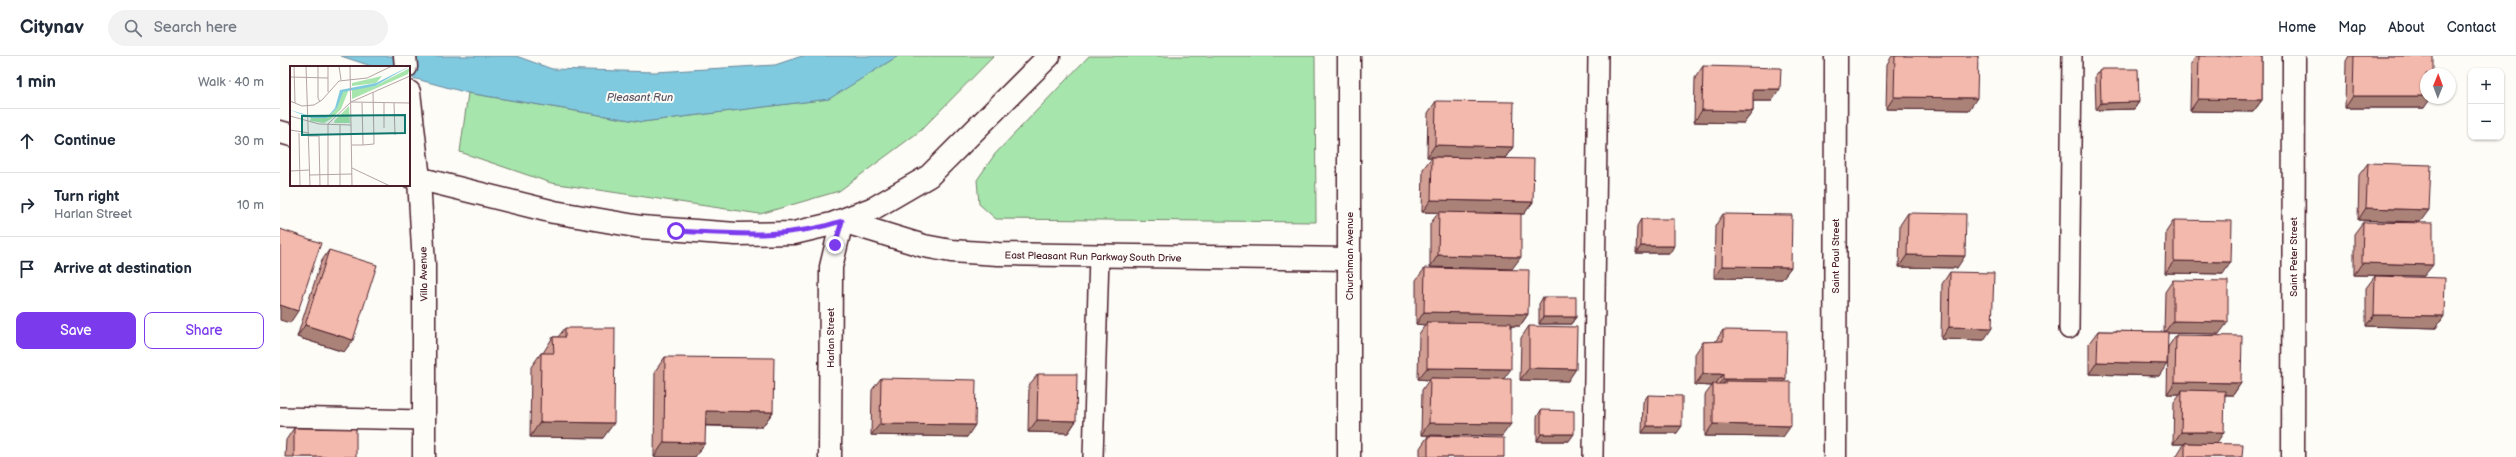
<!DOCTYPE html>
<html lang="en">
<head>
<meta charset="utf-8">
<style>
  :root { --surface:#fff; --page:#f2f2f3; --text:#1f2937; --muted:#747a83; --line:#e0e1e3; --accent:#7c3aed }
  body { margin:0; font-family:"Balsamiq Sans",sans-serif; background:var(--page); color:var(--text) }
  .controls { position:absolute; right:12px; top:12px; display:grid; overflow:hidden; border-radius:8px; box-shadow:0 1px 3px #0004 }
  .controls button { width:36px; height:36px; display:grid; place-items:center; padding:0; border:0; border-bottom:1px solid var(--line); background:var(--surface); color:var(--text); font:20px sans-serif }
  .compass { position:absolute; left:2140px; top:12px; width:36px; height:36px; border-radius:50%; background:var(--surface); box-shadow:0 1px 3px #0004; rotate:1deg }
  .stop { position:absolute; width:12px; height:12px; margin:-9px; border:3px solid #7c3aed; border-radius:50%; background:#fff }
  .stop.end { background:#7c3aed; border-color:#fff; box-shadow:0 1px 4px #0008 }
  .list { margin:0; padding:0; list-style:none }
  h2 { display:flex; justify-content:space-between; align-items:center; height:52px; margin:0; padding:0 16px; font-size:17px }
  h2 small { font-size:13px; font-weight:400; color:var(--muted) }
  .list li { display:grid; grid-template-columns:26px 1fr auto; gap:12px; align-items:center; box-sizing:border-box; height:64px; padding:0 16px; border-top:1px solid var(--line) }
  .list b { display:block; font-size:15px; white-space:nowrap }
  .list p { margin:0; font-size:13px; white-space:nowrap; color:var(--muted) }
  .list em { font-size:13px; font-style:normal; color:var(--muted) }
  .actions { display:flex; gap:8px; padding:12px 16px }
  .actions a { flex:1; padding:9px 0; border:1px solid var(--accent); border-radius:8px; text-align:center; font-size:14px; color:var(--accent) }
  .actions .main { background:var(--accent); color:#fff }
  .icon { flex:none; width:22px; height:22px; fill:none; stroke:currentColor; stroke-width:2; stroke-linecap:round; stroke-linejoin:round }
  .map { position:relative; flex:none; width:2236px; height:401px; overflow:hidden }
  header { display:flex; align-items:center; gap:24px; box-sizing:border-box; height:56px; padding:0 20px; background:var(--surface); border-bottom:1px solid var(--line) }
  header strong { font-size:19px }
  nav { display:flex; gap:22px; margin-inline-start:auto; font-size:14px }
  .search { width:280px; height:36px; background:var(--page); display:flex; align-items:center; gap:10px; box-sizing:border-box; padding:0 14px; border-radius:22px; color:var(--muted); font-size:15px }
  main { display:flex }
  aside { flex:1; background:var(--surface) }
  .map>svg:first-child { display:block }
  .green { fill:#a6e5ac; stroke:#78826c }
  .water { fill:#80cae0; stroke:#6a8698 }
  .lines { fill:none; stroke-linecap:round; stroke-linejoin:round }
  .lane-casing { stroke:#4a1f2b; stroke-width:22 }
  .street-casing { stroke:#4a1f2b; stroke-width:25 }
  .secondary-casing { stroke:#4a1f2b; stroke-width:25 }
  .lane { stroke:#fdfcf7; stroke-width:19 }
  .street { stroke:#fdfcf7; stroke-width:22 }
  .secondary { stroke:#fdfcf7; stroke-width:22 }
  .wall { fill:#d19f94; stroke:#4a1f2b }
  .shaded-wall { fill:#aa8278; stroke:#4a1f2b }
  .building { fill:#f3b9ac; stroke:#4a1f2b }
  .route { stroke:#7c3aed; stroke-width:5 }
  .labels { text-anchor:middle; stroke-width:4; stroke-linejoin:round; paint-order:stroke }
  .street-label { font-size:10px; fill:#4a1f2b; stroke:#fdfcf7 }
  .water-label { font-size:11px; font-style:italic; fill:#5a5261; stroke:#fdfcf7 }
  .inset-road { fill:none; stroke:#b5a4a5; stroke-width:1 }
  .view { fill:#0f766e; fill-opacity:0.15; stroke:#0f766e; stroke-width:2 }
  .inset-edge { fill:none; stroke:#4a1f2b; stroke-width:2 }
</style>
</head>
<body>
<header>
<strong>Citynav</strong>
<div class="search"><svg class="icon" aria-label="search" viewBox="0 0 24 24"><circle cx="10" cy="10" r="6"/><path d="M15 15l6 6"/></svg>Search here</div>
<nav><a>Home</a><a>Map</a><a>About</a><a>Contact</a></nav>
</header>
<main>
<aside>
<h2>1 min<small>Walk · 40 m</small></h2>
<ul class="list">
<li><svg class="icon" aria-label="ahead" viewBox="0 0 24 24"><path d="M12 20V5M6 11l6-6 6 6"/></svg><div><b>Continue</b></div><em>30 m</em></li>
<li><svg class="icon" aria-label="right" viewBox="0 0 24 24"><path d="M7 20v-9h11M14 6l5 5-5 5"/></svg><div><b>Turn right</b><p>Harlan Street</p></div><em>10 m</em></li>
<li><svg class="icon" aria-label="arrive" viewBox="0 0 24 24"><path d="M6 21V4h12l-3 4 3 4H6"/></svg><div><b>Arrive at destination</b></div></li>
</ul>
<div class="actions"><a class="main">Save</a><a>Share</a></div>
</aside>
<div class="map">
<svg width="2236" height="401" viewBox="0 0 2236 401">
  <rect width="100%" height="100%" fill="#fdfcf7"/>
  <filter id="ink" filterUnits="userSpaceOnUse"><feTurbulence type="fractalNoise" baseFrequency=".025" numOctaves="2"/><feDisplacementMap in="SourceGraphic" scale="8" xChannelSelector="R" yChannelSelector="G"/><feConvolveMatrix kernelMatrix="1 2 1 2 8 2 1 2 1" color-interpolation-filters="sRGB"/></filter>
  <g filter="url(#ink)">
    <g class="green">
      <polygon points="618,0 714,0 640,75 559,135 480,158 271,127 180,96 188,37 362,66 548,43"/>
      <polygon points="809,0 1035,0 1036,166 716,163 699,148 697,124 715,98"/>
    </g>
    <polygon class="water" points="61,0 236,0 272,13 375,16 495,9 522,0 618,0 549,43 362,66 188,37 129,21 129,11 94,11"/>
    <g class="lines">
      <g class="lane-casing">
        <g id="lane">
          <polyline points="1789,273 1792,0"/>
          <polyline points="0,361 144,364"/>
          <polyline points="813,401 819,200"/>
          <polyline points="1313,401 1318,0"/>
        </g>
      </g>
      <g class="street-casing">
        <g id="street">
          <polyline points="125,0 126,11"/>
          <polyline points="129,36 139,123 144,209 144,401"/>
          <polyline points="0,76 11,79"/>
          <polyline points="129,120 274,156 361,171 456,178 514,177 552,168 594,152 649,120 769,0"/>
          <polyline points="562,165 644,190 671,195 718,198 1069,203"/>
          <polyline points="550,401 551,211 562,165"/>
          <polyline points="1555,401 1556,0"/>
          <polyline points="2013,401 2014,0"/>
        </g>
      </g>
      <g class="secondary-casing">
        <polyline id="secondary" points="1069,401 1069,0"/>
      </g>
      <use href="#lane" class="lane"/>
      <use href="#street" class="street"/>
      <use href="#secondary" class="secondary"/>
    </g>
    <g class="wall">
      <polygon points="1612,0 1698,0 1689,54 1606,53 1607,8"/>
      <polygon points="1916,0 1982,0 1982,44 1973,56 1910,55 1911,8"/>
      <polygon points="2069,0 2153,0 2144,52 2065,52 2066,5"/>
      <polygon points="1423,10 1492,45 1473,45 1473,55 1464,67 1414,66 1415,22"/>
      <polygon points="1820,13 1859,46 1854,53 1816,54 1815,20"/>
      <polygon points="1156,45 1233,91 1225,102 1147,101 1148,57"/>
      <polygon points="1152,101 1253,146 1244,158 1142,156 1143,113"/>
      <polygon points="2088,107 2140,166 2078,164 2079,119"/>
      <polygon points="1159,156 1232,213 1150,211 1150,168"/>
      <polygon points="1628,157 1677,212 1619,211 1620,169"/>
      <polygon points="1443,158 1511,211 1502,223 1434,222 1435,170"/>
      <polygon points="1361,163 1390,197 1356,197 1357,170"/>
      <polygon points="1894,164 1943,218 1885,217 1886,176"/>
      <polygon points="2083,166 2144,220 2074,219 2074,178"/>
      <polygon points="49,194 64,296 17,281 41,206"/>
      <polygon points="1145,212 1248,258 1240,270 1231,270 1223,323 1222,380 1141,379 1142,334 1149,324 1138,323 1139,278 1145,269 1136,268 1136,224"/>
      <polygon points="1670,216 1704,284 1661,283 1662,228"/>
      <polygon points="2095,220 2164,260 2156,272 2086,270 2086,232"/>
      <polygon points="1893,224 1939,278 1888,277 1879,320 1809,318 1809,287 1818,275 1884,276 1885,236"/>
      <polygon points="1263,241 1296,261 1291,268 1259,268 1259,248"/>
      <polygon points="1249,270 1288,325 1240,324 1241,282"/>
      <polygon points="285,272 323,382 250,381 251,311 261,297 263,297 273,281 278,281"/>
      <polygon points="1443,274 1506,323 1504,326 1503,381 1425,380 1425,339 1432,330 1415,329 1415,298 1423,286 1435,286"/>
      <polygon points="1896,279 1961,327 1953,339 1945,339 1937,387 1962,401 1896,401 1897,399 1904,388 1893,388 1894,346 1900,338 1887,338 1888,291"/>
      <polygon points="385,301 493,356 482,371 425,370 415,401 374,401 375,315"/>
      <polygon points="758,318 796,365 788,377 748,376 749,329"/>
      <polygon points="601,322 687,381 591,379 592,334"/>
      <polygon points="1368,339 1397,377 1362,377 1363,346"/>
      <polygon points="1261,354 1289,385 1257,385 1257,361"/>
      <polygon points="14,372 76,401 5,401 6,384"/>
      <polygon points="1148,380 1224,401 1140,401 1140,392"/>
    </g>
    <g class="shaded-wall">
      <polygon points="1473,33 1500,33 1492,45 1465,45"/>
      <polygon points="2073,40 2146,40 2146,42 2151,42 2144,52 2065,52"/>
      <polygon points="1614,41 1697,42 1689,54 1606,53"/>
      <polygon points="1918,43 1982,44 1973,56 1910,55"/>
      <polygon points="1859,46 1854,53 1816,54 1821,47"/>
      <polygon points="1422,54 1473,55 1464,67 1414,66"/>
      <polygon points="1155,89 1233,91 1225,102 1147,101"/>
      <polygon points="1151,144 1253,146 1244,158 1142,156"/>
      <polygon points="2086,152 2149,154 2140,166 2078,164"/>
      <polygon points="1361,190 1394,190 1390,197 1356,197"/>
      <polygon points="1158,199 1241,201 1232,213 1150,211"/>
      <polygon points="1627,199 1685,200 1677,212 1619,211"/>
      <polygon points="1894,205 1951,206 1943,218 1885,217"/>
      <polygon points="2082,207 2153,209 2144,220 2074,219"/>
      <polygon points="1442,210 1511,211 1502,223 1434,222"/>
      <polygon points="0,249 18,255 10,267 0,264"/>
      <polygon points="1144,256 1248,258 1240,270 1147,269 1147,266 1145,269 1136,268"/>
      <polygon points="2094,259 2164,260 2156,272 2086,270"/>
      <polygon points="1263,261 1296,261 1291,268 1259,268"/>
      <polygon points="1893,265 1948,266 1939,278 1884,277"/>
      <polygon points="25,269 73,284 64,296 17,281"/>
      <polygon points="1669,271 1712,272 1704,284 1661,283"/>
      <polygon points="1817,306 1887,308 1879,320 1809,318"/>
      <polygon points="1147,312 1231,313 1222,325 1150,322 1149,324 1138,323"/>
      <polygon points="1249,312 1296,313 1288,325 1240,324"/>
      <polygon points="1423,318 1443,318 1434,330 1433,328 1432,330 1415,329"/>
      <polygon points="1443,323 1506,323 1498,335 1445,325 1438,334 1434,334"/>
      <polygon points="1895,326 1961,327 1953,339 1902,338 1902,334 1900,338 1887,338"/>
      <polygon points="426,355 493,356 482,371 415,369"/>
      <polygon points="757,364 796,365 788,377 748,376"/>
      <polygon points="260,366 334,367 323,382 250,381"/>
      <polygon points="1149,367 1231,368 1222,380 1141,379"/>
      <polygon points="600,368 695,369 687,381 591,379"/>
      <polygon points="1433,368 1511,370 1503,381 1425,380"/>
      <polygon points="1367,370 1402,370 1397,377 1362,377"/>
      <polygon points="1901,376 1944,376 1936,388 1905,387 1904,388 1893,388"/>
      <polygon points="1261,378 1294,378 1289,385 1257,385"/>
      <polygon points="384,386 425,387 415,401 374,401"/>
    </g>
    <g class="building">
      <polygon points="1615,0 1698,0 1697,42 1614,41"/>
      <polygon points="1919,0 1982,0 1982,44 1918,43"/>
      <polygon points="2074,0 2153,0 2153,18 2146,18 2146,40 2073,40"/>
      <polygon points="1423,10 1501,12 1500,33 1473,33 1473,55 1422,54"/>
      <polygon points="1820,13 1858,13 1859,46 1821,47"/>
      <polygon points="1156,45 1234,46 1233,91 1155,89"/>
      <polygon points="1152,101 1254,103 1253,146 1151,144"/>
      <polygon points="2088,107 2151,109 2149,154 2086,152"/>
      <polygon points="1159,156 1241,158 1241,201 1158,199"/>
      <polygon points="1628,157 1686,158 1685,200 1627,199"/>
      <polygon points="1443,158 1512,159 1511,211 1442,210"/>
      <rect x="1361" y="163" width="33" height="27"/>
      <polygon points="1894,164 1952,165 1951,206 1894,205"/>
      <polygon points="2083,166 2153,167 2153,209 2082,207"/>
      <polygon points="0,173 41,187 18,255 0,249"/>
      <polygon points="49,194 97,209 73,284 25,269"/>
      <polygon points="1145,212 1249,214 1248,258 1144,256"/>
      <polygon points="1670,216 1714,217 1712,272 1669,271"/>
      <polygon points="2095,220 2165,222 2164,260 2094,259"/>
      <polygon points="1893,224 1948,225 1948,266 1893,265"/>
      <rect x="1263" y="241" width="33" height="20"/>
      <polygon points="1147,266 1231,267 1231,313 1147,312"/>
      <polygon points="1249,270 1297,271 1296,313 1249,312"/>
      <polygon points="285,272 335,272 334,367 260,366 261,297 274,297 273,281 285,281"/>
      <polygon points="1443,274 1507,275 1506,323 1443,323 1443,318 1423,318 1423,286 1443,285"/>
      <polygon points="1818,275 1888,276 1887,308 1817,306"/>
      <polygon points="1896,279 1962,280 1961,327 1895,326"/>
      <polygon points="385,301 494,302 493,356 426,355 425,387 384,386"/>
      <polygon points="758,318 797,318 796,365 757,364"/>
      <polygon points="601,322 696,324 695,369 600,368"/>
      <polygon points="1150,322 1231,323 1231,368 1149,367"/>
      <polygon points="1445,325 1511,326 1511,370 1433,368 1433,328 1445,328"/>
      <polygon points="1902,334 1945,335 1944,376 1901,376"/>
      <polygon points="1368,339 1402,340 1402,370 1367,370"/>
      <polygon points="1261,354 1294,355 1294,378 1261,378"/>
      <polygon points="14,372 76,373 76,401 14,401"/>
      <polygon points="1148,380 1224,382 1224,401 1148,401"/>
      <polygon points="1905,387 1963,388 1962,401 1905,401"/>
    </g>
  </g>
  <g class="lines" filter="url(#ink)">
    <path class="route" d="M396 175C453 178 508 183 562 165L555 189"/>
  </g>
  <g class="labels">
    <g class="street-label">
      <text transform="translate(813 200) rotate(1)" y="4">East Pleasant Run Parkway South Drive</text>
      <text transform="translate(1069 200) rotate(-90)" y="4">Churchman Avenue</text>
      <text transform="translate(1555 200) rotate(-90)" y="4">Saint Paul Street</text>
      <text transform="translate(2013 201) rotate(-90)" y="4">Saint Peter Street</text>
      <text transform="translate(143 218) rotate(-91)" y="4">Villa Avenue</text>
      <text transform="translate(550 282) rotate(-90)" y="4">Harlan Street</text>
    </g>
    <g class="water-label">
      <text x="360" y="45">Pleasant Run</text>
    </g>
  </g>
  <g transform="translate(10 10)">
    <rect width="120" height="120" fill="#fdfcf7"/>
    <path d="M120 2 118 8 62 33V23L85 20ZM92 10 86 17 62 20V17ZM59 23 51 43 41 53 34 57 20 55 21 52H37L47 42 50 27ZM59 40 60 57H44L45 54Z" fill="#a6e5ac"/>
    <path d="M120 0 85 20 53 26 47 42 37 52H21L0 44 24 51 39 49 45 42 50 24 86 17Z" fill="#80cae0"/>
    <path class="inset-road" d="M4 0 5 37M16 0 20 120M28 0V32L30 36M38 0V26M49 0 51 14M60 0 62 120M0 11 38 12M0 35 12 40 24 39 32 34 49 15 77 12 102 0M61 36 120 37M94 37V62M104 37 105 69M0 50 29 58 61 59M38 58 61 36 120 10M38 58V120M50 59V120M0 64 19 67M9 67 10 120M19 70H29L30 120M62 79H73L72 37M73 79 84 78 83 26M62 102 100 120M0 105 19 104M19 109 62 108"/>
    <path class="view" d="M115 49V67L12 69V50Z"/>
    <rect width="120" height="120" class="inset-edge"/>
  </g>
</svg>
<div class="controls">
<button>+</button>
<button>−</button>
</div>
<svg class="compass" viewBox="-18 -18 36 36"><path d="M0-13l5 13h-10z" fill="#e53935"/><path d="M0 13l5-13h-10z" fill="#747a83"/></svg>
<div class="stop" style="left:396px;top:175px"></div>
<div class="stop end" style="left:555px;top:189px"></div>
</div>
</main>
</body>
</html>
